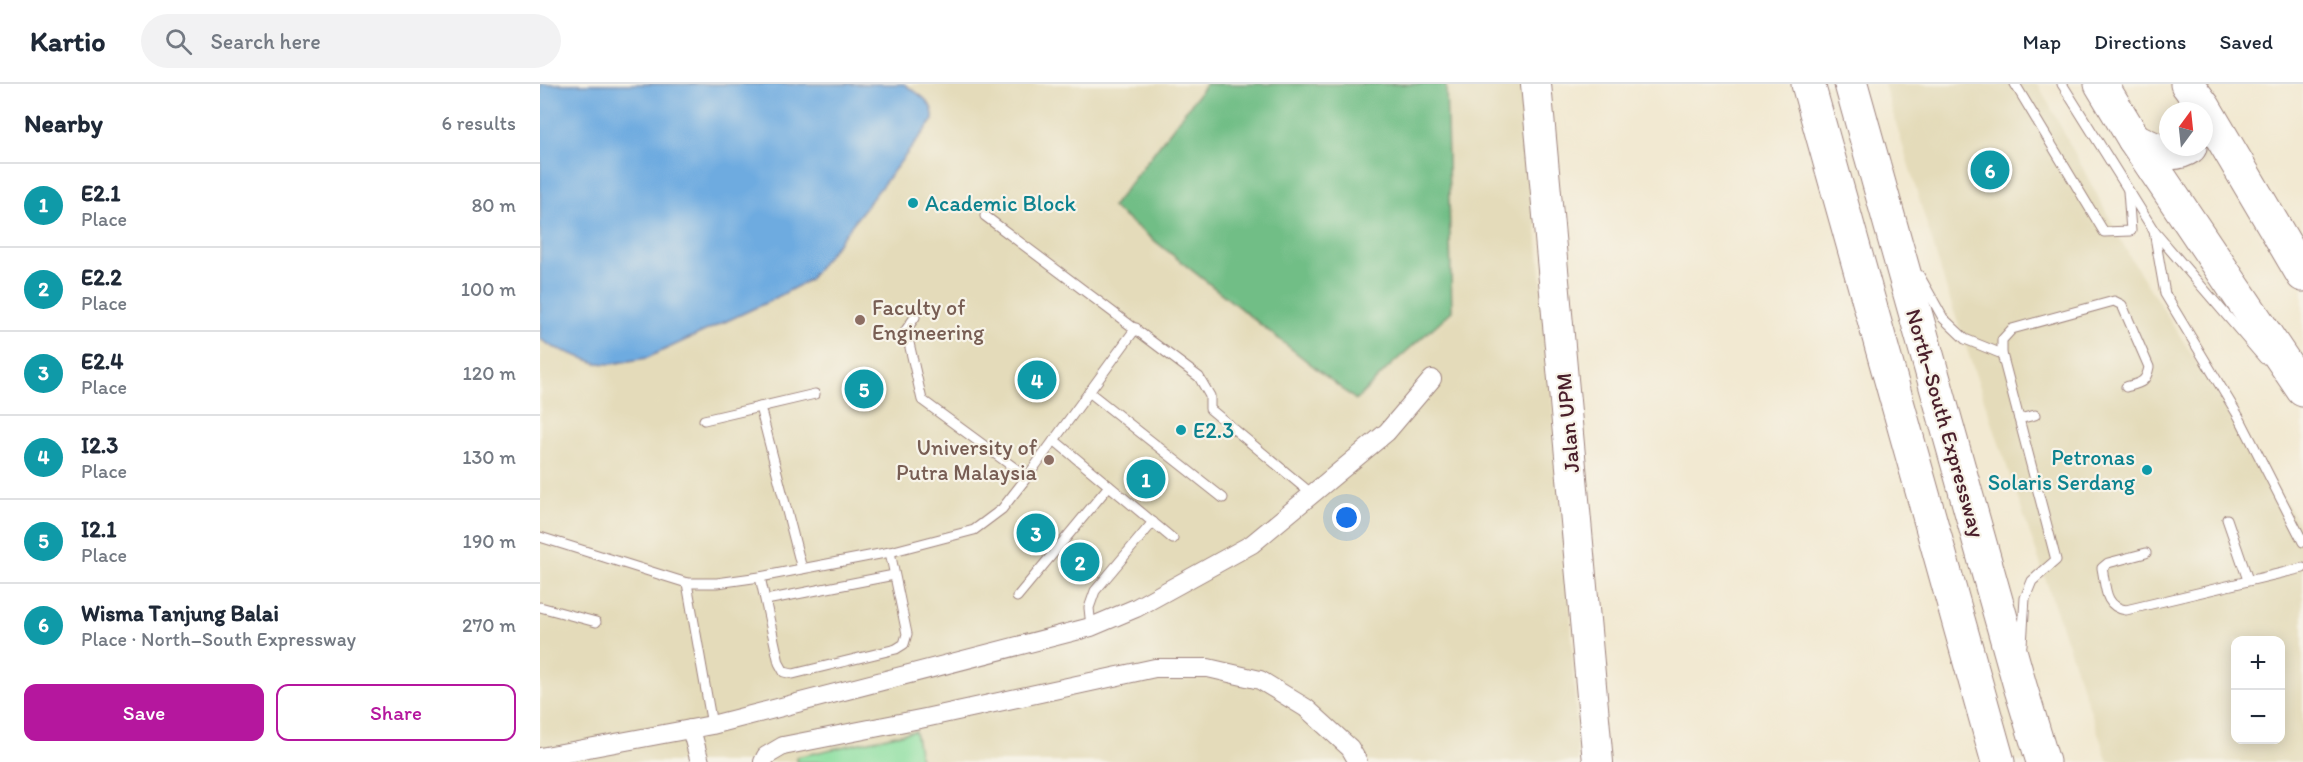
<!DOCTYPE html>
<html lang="en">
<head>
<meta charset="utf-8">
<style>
  :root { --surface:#fff; --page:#f2f2f3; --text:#1f2937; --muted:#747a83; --line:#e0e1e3; --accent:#b5179e }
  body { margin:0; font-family:Itim,sans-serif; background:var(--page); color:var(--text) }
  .controls { position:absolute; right:18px; bottom:18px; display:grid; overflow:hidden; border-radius:12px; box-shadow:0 3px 15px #0003 }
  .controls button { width:54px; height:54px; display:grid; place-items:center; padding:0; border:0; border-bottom:2px solid var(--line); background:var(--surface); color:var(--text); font:30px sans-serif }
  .compass { position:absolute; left:1619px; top:18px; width:54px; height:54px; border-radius:50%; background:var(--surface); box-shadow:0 3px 15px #0003; rotate:15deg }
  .you { position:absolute; left:807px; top:434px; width:21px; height:21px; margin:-15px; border:4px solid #fff; border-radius:50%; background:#1a73e8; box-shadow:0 0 0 9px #1a73e833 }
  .badge { display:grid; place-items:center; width:39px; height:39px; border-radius:50%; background:var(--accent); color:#fff; font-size:20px; font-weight:700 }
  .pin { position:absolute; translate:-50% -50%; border:3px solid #fff; box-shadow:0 2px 6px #0006 }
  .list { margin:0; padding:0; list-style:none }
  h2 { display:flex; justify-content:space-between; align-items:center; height:78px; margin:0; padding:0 24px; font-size:26px }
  h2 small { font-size:20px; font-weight:400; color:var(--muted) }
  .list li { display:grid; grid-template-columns:39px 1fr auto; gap:18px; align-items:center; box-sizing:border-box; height:84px; padding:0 24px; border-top:2px solid var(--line) }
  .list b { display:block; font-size:22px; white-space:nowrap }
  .list p { margin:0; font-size:20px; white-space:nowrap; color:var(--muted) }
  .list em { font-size:20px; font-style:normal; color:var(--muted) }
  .actions { display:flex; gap:12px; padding:18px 24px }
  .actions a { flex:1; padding:14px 0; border:2px solid var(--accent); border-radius:12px; text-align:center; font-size:21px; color:var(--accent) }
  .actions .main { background:var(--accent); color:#fff }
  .icon { flex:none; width:33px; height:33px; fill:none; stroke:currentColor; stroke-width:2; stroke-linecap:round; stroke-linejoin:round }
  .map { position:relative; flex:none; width:1763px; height:678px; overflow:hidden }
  header { display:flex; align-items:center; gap:36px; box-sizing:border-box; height:84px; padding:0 30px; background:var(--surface); border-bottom:2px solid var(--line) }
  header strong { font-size:28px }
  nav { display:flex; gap:33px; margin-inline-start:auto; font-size:21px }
  .search { width:420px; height:54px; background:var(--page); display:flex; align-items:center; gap:15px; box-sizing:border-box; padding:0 21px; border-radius:33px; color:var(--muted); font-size:22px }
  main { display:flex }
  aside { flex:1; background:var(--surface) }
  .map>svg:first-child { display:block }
  .built { fill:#e4dbba; fill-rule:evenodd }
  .green { fill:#8cdfa0; stroke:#6b7f66; stroke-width:1.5 }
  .forest { fill:#71be86; stroke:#5e6e58; stroke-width:1.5 }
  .water { fill:#6eabe0; stroke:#5c6586; stroke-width:1.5 }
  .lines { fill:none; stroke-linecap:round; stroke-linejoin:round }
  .lane-casing { stroke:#9e847e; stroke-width:11 }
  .street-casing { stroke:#9e847e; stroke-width:20 }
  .primary-casing { stroke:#9e847e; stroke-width:32 }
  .highway-casing { stroke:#9e847e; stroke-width:35 }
  .lane { stroke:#fff; stroke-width:9 }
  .street { stroke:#fff; stroke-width:18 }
  .primary { stroke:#fff; stroke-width:30 }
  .highway { stroke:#fff; stroke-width:33 }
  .culture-dot { fill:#0f9aa8; stroke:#f7f3e8; stroke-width:2 }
  .education-dot { fill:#8d6e63; stroke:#f7f3e8; stroke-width:2 }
  .labels { text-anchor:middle; stroke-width:4.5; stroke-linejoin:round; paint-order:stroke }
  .culture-label { font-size:22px; fill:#0d838f; stroke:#f7f3e8; text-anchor:start }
  .education-label { font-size:22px; fill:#785e54; stroke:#f7f3e8; text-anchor:start }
  .street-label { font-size:22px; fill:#4a1f2b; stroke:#f7f3e8 }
</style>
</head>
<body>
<header>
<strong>Kartio</strong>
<div class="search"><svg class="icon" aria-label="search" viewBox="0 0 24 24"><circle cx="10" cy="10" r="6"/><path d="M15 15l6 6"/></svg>Search here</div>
<nav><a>Map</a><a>Directions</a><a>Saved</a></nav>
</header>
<main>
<aside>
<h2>Nearby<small>6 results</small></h2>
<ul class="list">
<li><span class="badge" style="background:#0f9aa8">1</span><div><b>E2.1</b><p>Place</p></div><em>80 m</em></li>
<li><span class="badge" style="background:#0f9aa8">2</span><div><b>E2.2</b><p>Place</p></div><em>100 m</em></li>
<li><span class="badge" style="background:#0f9aa8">3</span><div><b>E2.4</b><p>Place</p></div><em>120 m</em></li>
<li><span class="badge" style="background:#0f9aa8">4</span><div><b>I2.3</b><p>Place</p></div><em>130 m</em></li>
<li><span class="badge" style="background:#0f9aa8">5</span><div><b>I2.1</b><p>Place</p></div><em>190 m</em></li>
<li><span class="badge" style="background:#0f9aa8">6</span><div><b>Wisma Tanjung Balai</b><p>Place · North–South Expressway</p></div><em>270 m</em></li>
</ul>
<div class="actions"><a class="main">Save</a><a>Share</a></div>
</aside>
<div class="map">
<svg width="1763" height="678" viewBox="0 0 1763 678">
  <rect width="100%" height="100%" fill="#f7f3e8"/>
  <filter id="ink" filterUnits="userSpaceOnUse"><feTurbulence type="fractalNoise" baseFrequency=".0167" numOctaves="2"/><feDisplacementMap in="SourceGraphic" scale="12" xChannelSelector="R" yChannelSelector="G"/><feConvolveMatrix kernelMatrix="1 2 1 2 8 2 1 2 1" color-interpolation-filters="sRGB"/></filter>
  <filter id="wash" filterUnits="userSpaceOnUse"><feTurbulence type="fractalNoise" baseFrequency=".008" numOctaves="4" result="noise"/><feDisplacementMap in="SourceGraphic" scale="24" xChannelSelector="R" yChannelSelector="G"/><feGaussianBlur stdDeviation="1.35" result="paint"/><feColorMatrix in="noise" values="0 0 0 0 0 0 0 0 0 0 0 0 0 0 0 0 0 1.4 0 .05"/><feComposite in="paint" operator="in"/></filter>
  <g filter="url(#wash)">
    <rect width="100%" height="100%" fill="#f2e9d2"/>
    <g class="built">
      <polygon points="0,0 984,0 1030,515 1038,678 0,678"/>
      <path d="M1344 0H1498L1590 173 1763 446V678H1568L1408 210ZM1696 556H1740V656H1696Z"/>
    </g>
    <polygon class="green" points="375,647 381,678 257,678 256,673"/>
    <polygon class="forest" points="666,0 906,0 912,227 850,282 816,316 572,123"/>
    <path class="water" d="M0 0H364C378 10 395 17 393 36L269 196 230 217 107 274 71 280 56 279 13 263 0 255Z"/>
  </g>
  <g filter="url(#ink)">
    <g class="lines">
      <g class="lane-casing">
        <g id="lane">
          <polyline points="1475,0 1564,148 1591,147 1588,107"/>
          <polyline points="1522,0 1614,147 1724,275"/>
          <polyline points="445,132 659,293 670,312 670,325 773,411"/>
          <polyline points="1614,147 1625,210 1699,333 1763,458"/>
          <polyline points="1379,191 1403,234 1425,255 1462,270"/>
          <polyline points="375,233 366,246 382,316 487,393"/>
          <polyline points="549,308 683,414"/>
          <polyline points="220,323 262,485"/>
          <polyline points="1479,335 1495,331"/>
          <polyline points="164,336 275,310"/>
          <polyline points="514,356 633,455"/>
          <polyline points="1687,435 1708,496"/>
          <polyline points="0,453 147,499 177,499 220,493 350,468 434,446 462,425 487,393 596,244"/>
          <path d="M1606 469 1568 479 1562 484C1566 503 1564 523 1586 526L1763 484"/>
          <polyline points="220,493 239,579 244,588 253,590 356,565 364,560 367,550 350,468"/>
          <polyline points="147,499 172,641"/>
          <polyline points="477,513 569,402"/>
          <polyline points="226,516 354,491"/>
          <polyline points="0,523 56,538"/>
          <polyline points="551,543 549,524 555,507 613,438"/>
          <path d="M1482 561 1485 514 1492 497 1516 476 1462 270V256L1472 245 1574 217 1582 221 1609 283C1606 299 1600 299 1586 303"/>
        </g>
      </g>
      <g class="street-casing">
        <g id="street">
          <polyline points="151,645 160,678"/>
          <polyline points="0,673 172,641 551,543 596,524 712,460 847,348 892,295"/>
          <polyline points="223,678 226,672 243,662 385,634 615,584 668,584 720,596 766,624 810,664 818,678"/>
        </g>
      </g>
      <g class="primary-casing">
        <polyline id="primary" points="996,0 1058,678"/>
      </g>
      <g class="highway-casing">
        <g id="highway">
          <polyline points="1268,0 1458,678"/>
          <polyline points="1311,0 1480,602 1503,678"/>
          <polyline points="1561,0 1594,55 1763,306"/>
          <polyline points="1647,0 1664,23 1763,191"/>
          <path d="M1594 55C1612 64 1631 76 1650 63"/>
        </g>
      </g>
      <use href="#lane" class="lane"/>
      <use href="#street" class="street"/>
      <use href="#primary" class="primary"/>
      <use href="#highway" class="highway"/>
    </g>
  </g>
  <g class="culture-dot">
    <circle cx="373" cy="119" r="6"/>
    <circle cx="641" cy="346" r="6"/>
    <circle cx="1607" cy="386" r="6"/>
  </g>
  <g class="education-dot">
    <circle cx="320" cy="236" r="6"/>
    <circle cx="509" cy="376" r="6"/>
  </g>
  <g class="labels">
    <g class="culture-label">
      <text x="385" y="127">Academic Block</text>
      <text x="653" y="354">E2.3</text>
      <text x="1595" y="381" text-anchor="end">Petronas<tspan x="1595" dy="25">Solaris Serdang</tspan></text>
    </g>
    <g class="education-label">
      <text x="332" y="231">Faculty of<tspan x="332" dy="25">Engineering</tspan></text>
      <text x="497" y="371" text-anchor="end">University of<tspan x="497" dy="25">Putra Malaysia</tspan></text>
    </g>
    <g class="street-label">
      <text transform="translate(1027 339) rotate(-95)" y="8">Jalan UPM</text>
      <text transform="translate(1406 339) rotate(74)" y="8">North–South Expressway</text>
    </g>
  </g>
</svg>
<div class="controls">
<button>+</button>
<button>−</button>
</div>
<svg class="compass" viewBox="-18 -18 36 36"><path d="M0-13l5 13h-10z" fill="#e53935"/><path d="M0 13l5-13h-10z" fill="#747a83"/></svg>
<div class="you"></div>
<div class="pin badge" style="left:606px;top:395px;background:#0f9aa8">1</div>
<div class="pin badge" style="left:540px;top:478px;background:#0f9aa8">2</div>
<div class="pin badge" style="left:496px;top:449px;background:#0f9aa8">3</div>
<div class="pin badge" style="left:497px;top:296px;background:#0f9aa8">4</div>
<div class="pin badge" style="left:324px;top:305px;background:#0f9aa8">5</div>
<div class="pin badge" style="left:1450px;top:86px;background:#0f9aa8">6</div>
</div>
</main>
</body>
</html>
